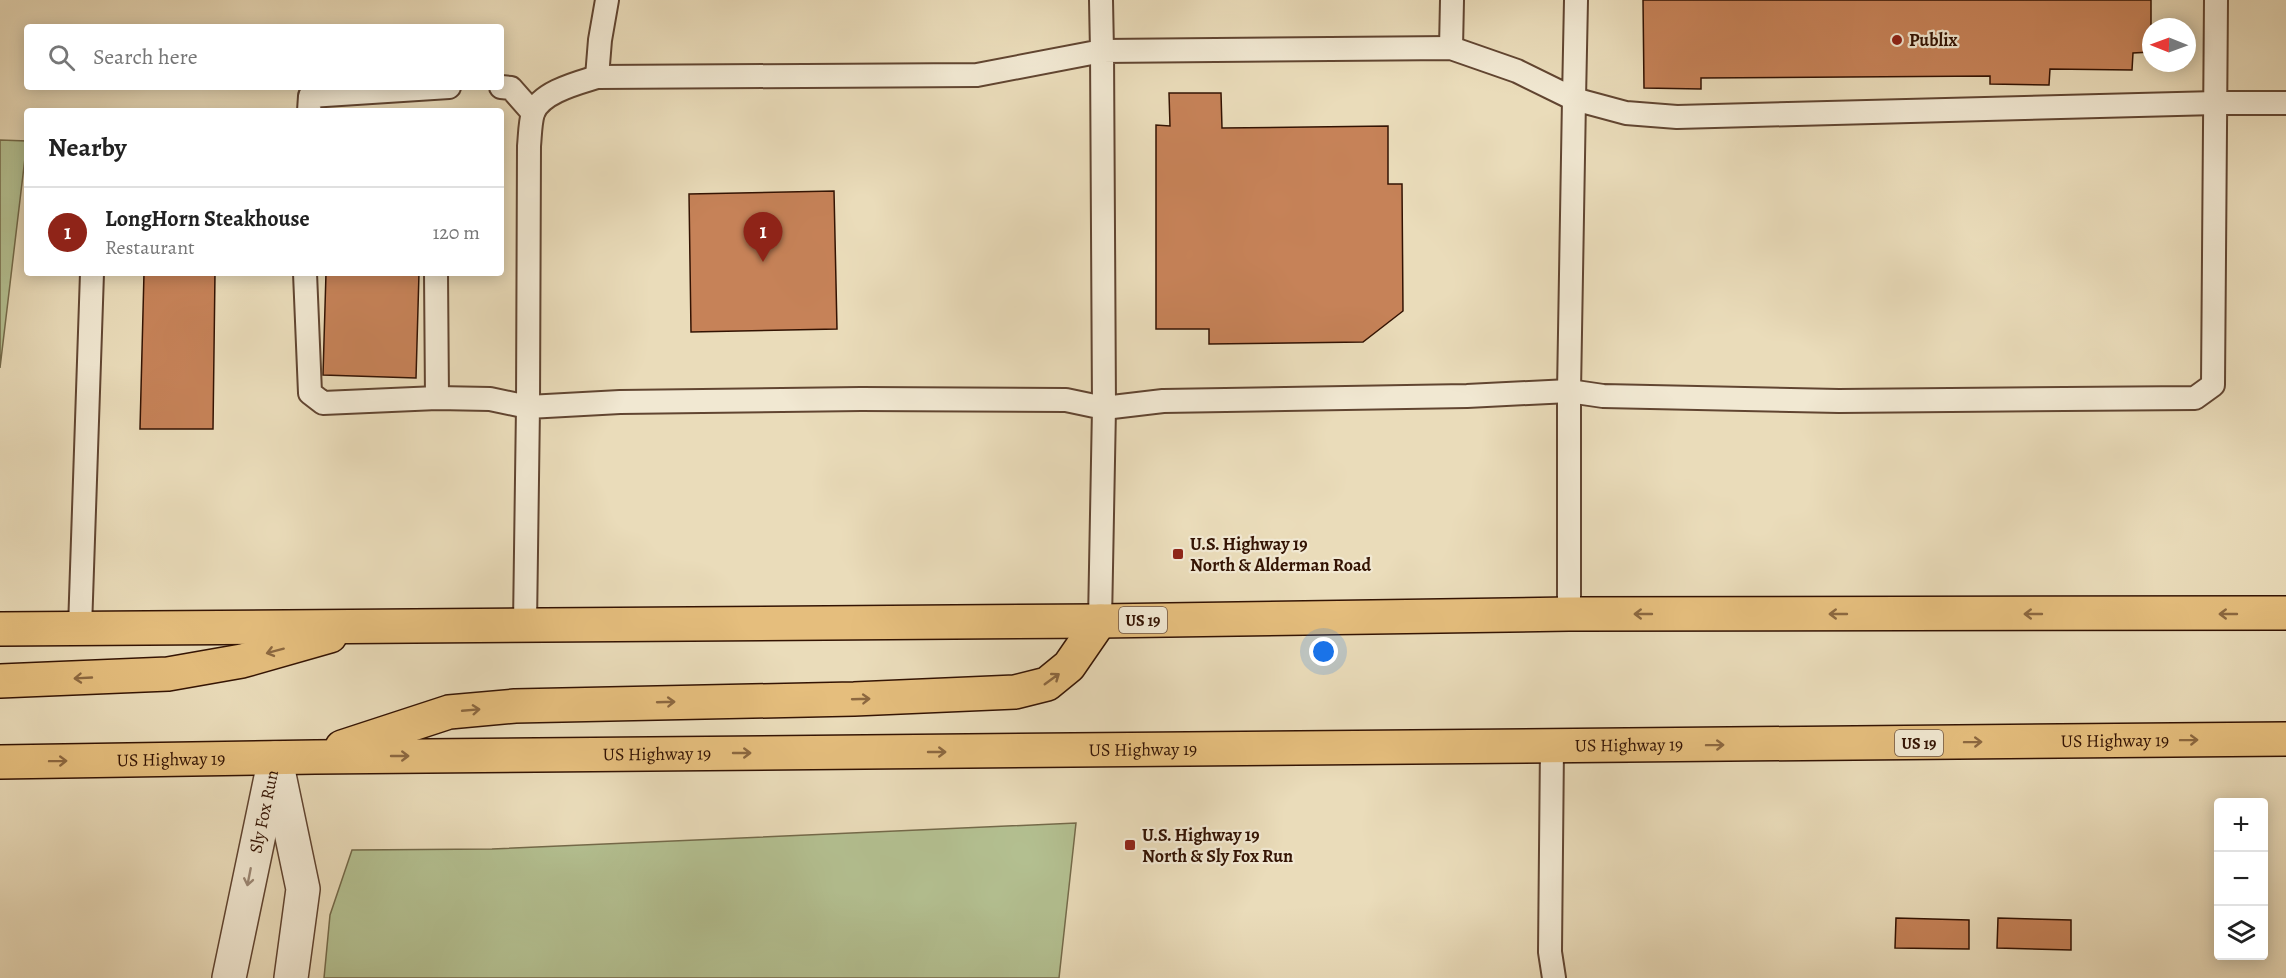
<!DOCTYPE html>
<html lang="en">
<head>
<meta charset="utf-8">
<style>
  :root { --surface:#fff; --page:#f2f2f2; --text:#222; --muted:#767676; --line:#e0e0e0; --accent:#8f2418 }
  body { margin:0; font-family:Alegreya,serif; background:var(--page); color:var(--text) }
  .controls { position:absolute; right:18px; bottom:18px; display:grid; overflow:hidden; border-radius:6px; box-shadow:0 3px 15px #0003 }
  .controls button { width:54px; height:54px; display:grid; place-items:center; padding:0; border:0; border-bottom:2px solid var(--line); background:var(--surface); color:var(--text); font:30px sans-serif }
  .compass { position:absolute; left:2142px; top:18px; width:54px; height:54px; border-radius:50%; background:var(--surface); box-shadow:0 3px 15px #0003; rotate:271deg }
  .you { position:absolute; left:1324px; top:652px; width:21px; height:21px; margin:-15px; border:4px solid #fff; border-radius:50%; background:#1a73e8; box-shadow:0 0 0 9px #1a73e833 }
  .badge { display:grid; place-items:center; width:39px; height:39px; border-radius:50%; background:var(--accent); color:#fff; font-size:20px; font-weight:700 }
  .pin { position:absolute; translate:-50% -50px; filter:drop-shadow(0 2px 3px #0008) }
  .pin::after { content:''; position:absolute; top:32px; width:21px; height:18px; background:inherit; clip-path:polygon(0 0,100% 0,50% 100%) }
  .list { margin:0; padding:0; list-style:none }
  h2 { display:flex; justify-content:space-between; align-items:center; height:78px; margin:0; padding:0 24px; font-size:26px }
  h2 small { font-size:20px; font-weight:400; color:var(--muted) }
  .list li { display:grid; grid-template-columns:39px 1fr auto; gap:18px; align-items:center; box-sizing:border-box; height:90px; padding:0 24px; border-top:2px solid var(--line) }
  .list b { display:block; font-size:22px; white-space:nowrap }
  .list p { margin:0; font-size:20px; white-space:nowrap; color:var(--muted) }
  .list em { font-size:20px; font-style:normal; color:var(--muted) }
  .icon { flex:none; width:33px; height:33px; fill:none; stroke:currentColor; stroke-width:2; stroke-linecap:round; stroke-linejoin:round }
  .map { position:relative; flex:none; width:2286px; height:978px; overflow:hidden }
  .search { position:absolute; background:var(--surface); box-shadow:0 3px 15px #0003; left:24px; top:24px; width:480px; height:66px; display:flex; align-items:center; gap:15px; box-sizing:border-box; padding:0 21px; border-radius:6px; color:var(--muted); font-size:22px }
  .panel { position:absolute; background:var(--surface); box-shadow:0 3px 15px #0003; left:24px; top:108px; width:480px; height:168px; border-radius:6px }
  .map>svg:first-child { display:block }
  .green { fill:#b4c192; stroke:#746a4a; stroke-width:1.5 }
  .building { fill:#c68258; stroke:#331303; stroke-width:1.5 }
  .lines { fill:none; stroke-linecap:round; stroke-linejoin:round }
  .lane-casing { stroke:#614531; stroke-width:26 }
  .street-casing { stroke:#614531; stroke-width:36 }
  .highway-casing { stroke:#331303; stroke-width:36 }
  .lane { stroke:#f1e8d2; stroke-width:22 }
  .street { stroke:#f1e8d2; stroke-width:33 }
  .highway { stroke:#e5be7d; stroke-width:33 }
  .oneway { stroke:#8c6840 }
  .oneway2 { stroke:#9c8875 }
  .poi-dot { fill:#8f2418; stroke:#f1e8d2; stroke-width:2 }
  .labels { text-anchor:middle; stroke-width:4.5; stroke-linejoin:round; paint-order:stroke }
  .shield { fill:#f1e8d2; stroke:#6c5341; stroke-width:1.5 }
  .shield-label { font-size:16px; font-weight:bold; fill:#331303 }
  .poi-label { font-size:18px; font-weight:bold; fill:#331303; stroke:#f1e8d2; text-anchor:start }
  .street-label { font-size:18px; fill:#331303; stroke:#f1e8d2 }
</style>
</head>
<body>
<div class="map">
<svg width="2286" height="978" viewBox="0 0 2286 978">
  <rect width="100%" height="100%" fill="#eadcba"/>
  <filter id="stains"><feTurbulence type="fractalNoise" baseFrequency=".00333" numOctaves="4"/><feColorMatrix values="0 0 0 0 .2 0 0 0 0 .09 0 0 0 0 .02 0 0 0 .5 -.17"/></filter>
  <radialGradient id="worn" r=".72"><stop offset=".6" stop-color="#630" stop-opacity="0"/><stop offset="1" stop-color="#630" stop-opacity=".3"/></radialGradient>
  <g class="green">
    <polygon points="0,140 27,141 0,368"/>
    <polygon points="1076,823 1059,978 324,978 330,915 352,850 492,849"/>
  </g>
  <g class="building">
    <polygon points="1643,0 2151,0 2151,52 2133,53 2132,70 2050,69 2049,85 1990,84 1990,76 1701,78 1701,89 1644,88"/>
    <polygon points="1169,93 1221,93 1222,128 1388,126 1388,184 1402,184 1403,311 1363,342 1209,344 1209,329 1156,329 1156,125 1170,126"/>
    <polygon points="834,191 837,329 691,332 689,194"/>
    <polygon points="144,273 215,273 213,429 140,429"/>
    <polygon points="326,273 419,273 416,378 323,375"/>
    <polygon points="1896,918 1969,920 1969,949 1895,948"/>
    <polygon points="1998,918 2071,920 2071,950 1997,948"/>
  </g>
  <g class="lines">
    <g class="lane-casing">
      <g id="lane">
        <polyline points="1576,0 1574,99 1517,71 1451,48 1102,51 1104,408 1163,401 1467,396 1569,391 1603,396 1839,401 2195,398 2213,385 2216,0"/>
        <polyline points="1451,48 1452,0"/>
        <polyline points="597,77 600,40 607,0"/>
        <polyline points="501,87 511,88 533,113"/>
        <polyline points="309,111 310,96 449,87"/>
        <path d="M305 273 310 393 323 403 437 398 490 399 528 407 529 146C530 136 530 123 533 113 541 92 578 83 597 77L977 75 1102 51 1101 0"/>
        <polyline points="436,273 437,398"/>
        <polyline points="1569,614 1569,391 1574,99 1626,113 1677,117 2216,103 2286,103"/>
        <polyline points="525,624 528,407 620,402 861,399 1066,400 1104,408 1100,621"/>
        <polyline points="80,628 92,273"/>
        <polyline points="1552,746 1550,952 1554,978"/>
      </g>
    </g>
    <g class="street-casing">
      <g id="street">
        <polyline points="278,770 303,889 291,978"/>
        <path id="s1" d="M229 978 275 758"/>
      </g>
    </g>
    <g class="highway-casing">
      <g id="highway">
        <polyline points="0,629 1100,621 1569,614 2286,613"/>
        <polyline points="0,681 168,674 242,661 330,636"/>
        <polyline points="342,747 449,712 515,706 854,699 1015,692 1047,684 1069,666 1100,621"/>
        <path id="s2" d="M0 762 315 757 2286 739"/>
      </g>
    </g>
    <use href="#lane" class="lane"/>
    <use href="#street" class="street"/>
    <use href="#highway" class="highway"/>
  </g>
  <defs><path id="oneway-shaft" d="M-6 0H5M1.5-3L5.5 0L1.5 3" fill="none" stroke-width="1.6" stroke-linecap="round" stroke-linejoin="round" transform="scale(1.5)"/></defs>
  <g class="oneway">
    <use href="#oneway-shaft" transform="translate(1643 614) rotate(180)"/>
    <use href="#oneway-shaft" transform="translate(1838 614) rotate(180)"/>
    <use href="#oneway-shaft" transform="translate(2033 614) rotate(180)"/>
    <use href="#oneway-shaft" transform="translate(2228 614) rotate(180)"/>
    <use href="#oneway-shaft" transform="translate(275 651) rotate(165)"/>
    <use href="#oneway-shaft" transform="translate(83 678) rotate(177)"/>
    <use href="#oneway-shaft" transform="translate(1052 679) rotate(-36)"/>
    <use href="#oneway-shaft" transform="translate(861 699) rotate(-2)"/>
    <use href="#oneway-shaft" transform="translate(666 702) rotate(-2)"/>
    <use href="#oneway-shaft" transform="translate(471 710) rotate(-5)"/>
    <use href="#oneway-shaft" transform="translate(2189 740) rotate(-1)"/>
    <use href="#oneway-shaft" transform="translate(1973 742) rotate(-1)"/>
    <use href="#oneway-shaft" transform="translate(1715 745) rotate(-1)"/>
    <use href="#oneway-shaft" transform="translate(937 752)"/>
    <use href="#oneway-shaft" transform="translate(742 753)"/>
    <use href="#oneway-shaft" transform="translate(400 756)"/>
    <use href="#oneway-shaft" transform="translate(58 761) rotate(-1)"/>
  </g>
  <use class="oneway2" href="#oneway-shaft" transform="translate(249 877) rotate(101)"/>
  <g class="poi-dot">
    <circle cx="1897" cy="40" r="6"/>
    <rect x="1172" y="548" width="12" height="12" rx="3"/>
    <rect x="1124" y="839" width="12" height="12" rx="3"/>
  </g>
  <g class="labels">
    <g class="shield">
      <rect x="1119" y="607" width="48" height="26" rx="4.5"/>
      <rect x="1895" y="730" width="48" height="26" rx="4.5"/>
    </g>
    <g class="shield-label">
      <text x="1143" y="626">US 19</text>
      <text x="1919" y="749">US 19</text>
    </g>
    <g class="poi-label">
      <text x="1909" y="46">Publix</text>
      <text x="1190" y="550">U.S. Highway 19<tspan x="1190" dy="21">North &amp; Alderman Road</tspan></text>
      <text x="1142" y="841">U.S. Highway 19<tspan x="1142" dy="21">North &amp; Sly Fox Run</tspan></text>
    </g>
    <g class="street-label">
      <text dy="6" stroke="none"><textPath href="#s2" startOffset="2115">US Highway 19</textPath></text>
      <text dy="6" stroke="none"><textPath href="#s2" startOffset="1629">US Highway 19</textPath></text>
      <text dy="6" stroke="none"><textPath href="#s2" startOffset="1143">US Highway 19</textPath></text>
      <text dy="6" stroke="none"><textPath href="#s2" startOffset="657">US Highway 19</textPath></text>
      <text dy="6" stroke="none"><textPath href="#s2" startOffset="171">US Highway 19</textPath></text>
      <text dy="6" stroke="none"><textPath href="#s1" startOffset="170">Sly Fox Run</textPath></text>
    </g>
  </g>
  <rect width="100%" height="100%" filter="url(#stains)"/>
  <rect width="100%" height="100%" fill="url(#worn)"/>
</svg>
<div class="controls">
<button>+</button>
<button>−</button>
<button><svg class="icon" aria-label="layers" viewBox="0 0 24 24"><path d="M12 4l9 5-9 5-9-5zM3 14l9 5 9-5"/></svg></button>
</div>
<svg class="compass" viewBox="-18 -18 36 36"><path d="M0-13l5 13h-10z" fill="#e53935"/><path d="M0 13l5-13h-10z" fill="#767676"/></svg>
<div class="you"></div>
<div class="pin badge" style="left:763px;top:262px">1</div>
<div class="search"><svg class="icon" aria-label="search" viewBox="0 0 24 24"><circle cx="10" cy="10" r="6"/><path d="M15 15l6 6"/></svg>Search here</div>
<section class="panel">
<h2>Nearby<small></small></h2>
<ul class="list">
<li><span class="badge">1</span><div><b>LongHorn Steakhouse</b><p>Restaurant</p></div><em>120 m</em></li>
</ul>
</section>
</div>
</body>
</html>
